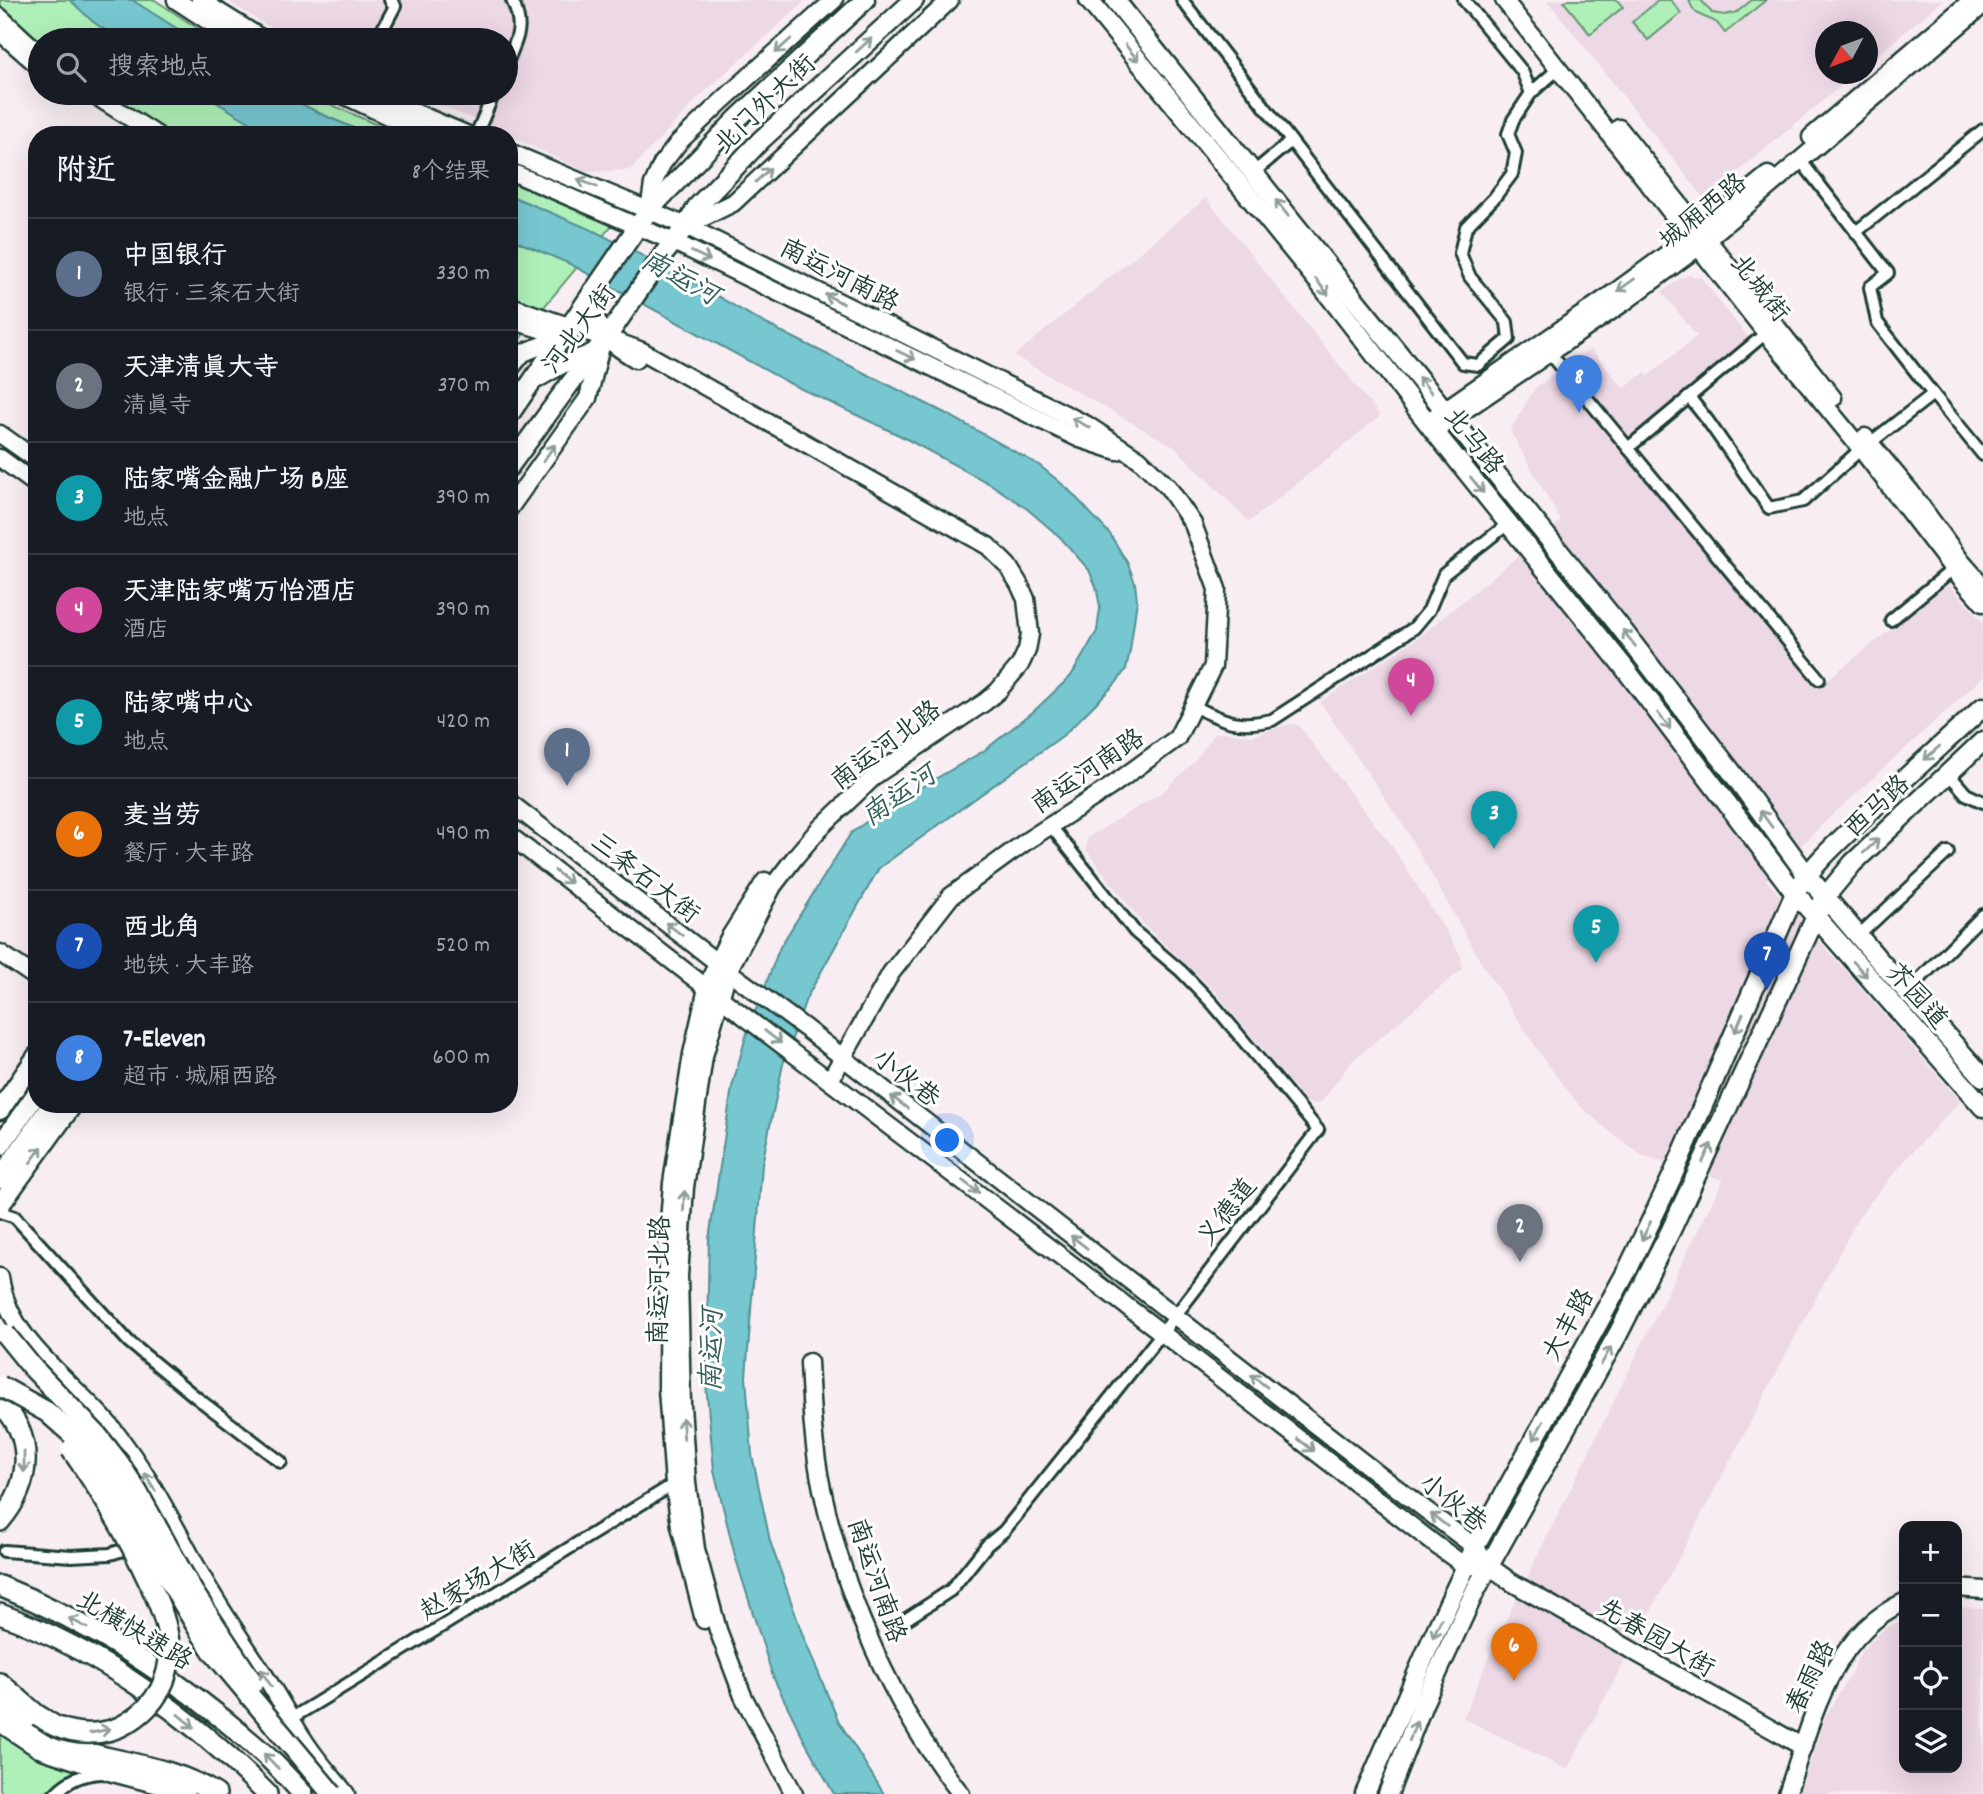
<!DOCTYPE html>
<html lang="zh">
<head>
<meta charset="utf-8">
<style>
  :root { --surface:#171b24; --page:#20242c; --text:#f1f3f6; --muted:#9ea1a6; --line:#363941; --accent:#1f6fb2 }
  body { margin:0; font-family:Dekko,"LXGW WenKai TC",sans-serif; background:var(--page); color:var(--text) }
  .controls { position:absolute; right:21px; bottom:21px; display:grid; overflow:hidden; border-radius:14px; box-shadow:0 7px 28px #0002 }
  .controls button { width:63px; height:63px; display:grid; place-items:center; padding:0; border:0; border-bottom:2px solid var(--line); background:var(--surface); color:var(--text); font:35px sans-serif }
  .compass { position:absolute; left:1815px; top:21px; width:63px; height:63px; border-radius:50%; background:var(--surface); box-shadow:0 7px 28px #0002; rotate:229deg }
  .you { position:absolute; left:948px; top:1141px; width:24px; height:24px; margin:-18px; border:5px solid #fff; border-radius:50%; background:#1a73e8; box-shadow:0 0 0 10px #1a73e833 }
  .badge { display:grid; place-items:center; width:46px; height:46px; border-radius:50%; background:var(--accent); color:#fff; font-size:23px; font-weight:700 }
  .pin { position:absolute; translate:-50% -58px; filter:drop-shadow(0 2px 4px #0008) }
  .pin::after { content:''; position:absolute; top:37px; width:24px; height:21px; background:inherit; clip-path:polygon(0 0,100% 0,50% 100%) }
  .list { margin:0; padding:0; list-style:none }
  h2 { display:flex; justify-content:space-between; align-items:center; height:91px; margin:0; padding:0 28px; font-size:30px }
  h2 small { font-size:23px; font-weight:400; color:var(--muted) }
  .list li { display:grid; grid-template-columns:46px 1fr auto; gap:21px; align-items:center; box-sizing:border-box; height:112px; padding:0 28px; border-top:2px solid var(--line) }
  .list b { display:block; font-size:26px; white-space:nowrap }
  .list p { margin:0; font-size:23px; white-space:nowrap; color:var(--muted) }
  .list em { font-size:23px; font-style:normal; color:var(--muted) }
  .icon { flex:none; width:38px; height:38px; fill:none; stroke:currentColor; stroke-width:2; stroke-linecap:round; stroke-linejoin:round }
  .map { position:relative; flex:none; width:1983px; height:1794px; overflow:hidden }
  .search { position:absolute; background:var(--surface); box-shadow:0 7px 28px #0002; left:28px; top:28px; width:490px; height:77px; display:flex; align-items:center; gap:18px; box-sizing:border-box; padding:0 24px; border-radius:38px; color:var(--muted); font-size:26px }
  .panel { position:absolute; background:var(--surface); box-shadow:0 7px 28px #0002; left:28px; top:126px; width:490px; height:987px; border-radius:28px }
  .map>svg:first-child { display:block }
  .built { fill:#edd8e5 }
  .green { fill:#aff0b8; stroke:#679676; stroke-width:2 }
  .water { fill:#77c7d0; stroke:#549092; stroke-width:2 }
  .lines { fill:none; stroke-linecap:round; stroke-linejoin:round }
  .street-casing { stroke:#1f3d34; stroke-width:16 }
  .secondary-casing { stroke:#1f3d34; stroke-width:21 }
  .primary-casing { stroke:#1f3d34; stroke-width:23 }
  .highway-casing { stroke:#1f3d34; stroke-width:24 }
  .street { stroke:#fff; stroke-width:10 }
  .secondary { stroke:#fff; stroke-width:16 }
  .primary { stroke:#fff; stroke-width:18 }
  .highway { stroke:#fff; stroke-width:19 }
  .highway-bridge-casing { stroke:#1f3d34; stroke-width:24; stroke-linecap:butt }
  .highway-bridge { stroke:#fff; stroke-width:19 }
  .oneway { stroke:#8f9e9a }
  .labels { text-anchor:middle; stroke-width:6; stroke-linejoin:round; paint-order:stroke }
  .street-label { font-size:26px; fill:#1f3d34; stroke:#fff }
  .water-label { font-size:28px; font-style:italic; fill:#35605b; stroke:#fff }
</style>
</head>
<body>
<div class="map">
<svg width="1983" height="1794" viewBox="0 0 1983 1794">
  <rect width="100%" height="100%" fill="#f7edf3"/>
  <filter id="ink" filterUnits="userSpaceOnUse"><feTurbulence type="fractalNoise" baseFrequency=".0143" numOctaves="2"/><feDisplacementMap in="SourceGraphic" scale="14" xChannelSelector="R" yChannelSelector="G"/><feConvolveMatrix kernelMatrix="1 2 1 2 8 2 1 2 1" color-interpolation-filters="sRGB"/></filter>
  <g filter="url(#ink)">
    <g class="built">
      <polygon points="226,0 806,0 699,97 630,170 586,172 509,135 412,93 506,93 506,40 296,40 268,26"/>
      <polygon points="1547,0 1943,0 1868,63 1868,32 1826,32 1826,74 1855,74 1705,199"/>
      <polygon points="1206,198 1380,416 1249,522 1175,447 1014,356"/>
      <polygon points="1690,275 1701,278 1750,340 1634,441 1824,682 1949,584 1983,622 1983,677 1828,819 1766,880 1960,1101 1912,1152 1859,1216 1567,1770 1463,1718 1497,1638 1723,1180 1641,1155 1609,1131 1580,1106 1545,1061 1482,964 1405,828 1320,702 1418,638 1561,521 1510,431 1534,389 1569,362 1591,349 1624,389 1645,372 1648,376 1697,336 1662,292 1679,279"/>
      <polygon points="1290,724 1298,725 1392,846 1461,956 1462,969 1352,1061 1322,1101 1315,1104 1306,1102 1214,990 1146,927 1086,850 1087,838 1164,791 1194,762 1215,733 1225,732 1252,736"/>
      <polygon points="1957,1607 1983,1608 1983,1794 1799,1794 1826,1715 1850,1676 1862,1650 1885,1628 1904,1619 1904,1768 1957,1768"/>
    </g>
    <g class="green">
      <path d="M0 0H155L215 40H40V45C28 34 1 17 0 0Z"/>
      <polygon points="1567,0 1617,0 1623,7 1590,34 1564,2"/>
      <polygon points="1659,0 1671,0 1681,13 1648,40 1632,22"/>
      <path d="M1689 0H1701L1712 13 1725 15 1737 12 1752 0H1766L1725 33C1722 30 1720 26 1717 23 1704 14 1696 20 1689 0Z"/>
      <polygon points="101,93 305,93 400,135 168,135"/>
      <polygon points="509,181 613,224 543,308 509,354"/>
      <polygon points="0,1730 29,1753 79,1770 43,1794 3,1794 0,1789"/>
    </g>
    <g class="water">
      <polygon points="70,0 132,0 195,40 119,40 92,21"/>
      <polygon points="201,93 281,93 319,113 370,135 271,135"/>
      <polygon points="509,195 594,231 686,278 764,323 947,414 1039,465 1068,489 1110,534 1128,564 1135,583 1137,600 1130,651 1126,669 1116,683 1065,734 879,868 806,999 783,1064 762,1164 746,1377 752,1455 770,1541 803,1636 838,1720 884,1794 834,1794 803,1738 773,1677 735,1556 714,1470 706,1384 709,1239 732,1087 746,1036 780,947 851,833 884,809 985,750 1034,711 1071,676 1097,631 1100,607 1096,586 1089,570 1060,537 1026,508 992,485 901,436 791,384 570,264 509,238"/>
    </g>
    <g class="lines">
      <g class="street-casing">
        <g id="street">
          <polyline points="1182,0 1463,363 1478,365 1509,339 1507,322 1470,277 1460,253 1466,227 1494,198 1512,174 1516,153 1508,134 1513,120 1531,93 1522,71 1464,0"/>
          <polyline points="377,40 395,6 390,0"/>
          <path d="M506 65C517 38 525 29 512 0"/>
          <polyline points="1531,93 1558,69"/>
          <polyline points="476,135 494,93"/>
          <polyline points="1801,161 1888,273 1870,287 1877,322 1933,394 1870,443"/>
          <polyline points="1254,172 1291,141"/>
          <polyline points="1856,232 1983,130"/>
          <polyline points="1549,352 1819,679"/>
          <polyline points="1933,394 1983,455"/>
          <polyline points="1689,397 1708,421 1769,508 1803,501 1861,449"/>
          <polyline points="1628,448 1766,333"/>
          <polyline points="1891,620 1953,569"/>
          <path d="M1193 706C1225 721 1236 728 1272 720L1414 628 1429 610 1444 574 1509 523"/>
          <polyline points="1948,773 1966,794 1983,802"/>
          <polyline points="1858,936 1948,852"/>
          <polyline points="1907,992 1983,915"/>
          <polyline points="0,1212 15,1217 129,1342 197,1398 281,1462"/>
          <polyline points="4,1551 71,1556 110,1554 136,1546"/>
          <polyline points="902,1622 951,1590 987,1545 1004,1531 1162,1333 1318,1130 1213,1004 1181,971 1135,932 1050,825"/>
          <polyline points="292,1718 674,1484 678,1484"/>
          <path d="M55 1794C68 1780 82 1774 102 1773"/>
        </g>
      </g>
      <g class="secondary-casing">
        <g id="secondary">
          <polyline points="176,0 237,40"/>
          <polyline points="200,0 264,40"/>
          <polyline points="1504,0 1766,333 1861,449 1953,569 1983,603"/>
          <polyline points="0,17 40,54"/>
          <polyline points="0,32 40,67"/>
          <polyline points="91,93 157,135"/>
          <polyline points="339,93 428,135"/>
          <polyline points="370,93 468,135"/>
          <polyline points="1619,128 1833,398"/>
          <polyline points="1811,137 1972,0"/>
          <polyline points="509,152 686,226 1087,425 1139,459 1168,487 1193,524 1217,589 1213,666 1177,738 1110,787 1028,840 951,896 891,973 830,1080"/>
          <polyline points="509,171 674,242 1080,439 1117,451"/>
          <polyline points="649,210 653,184 662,164 679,142 723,100 834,0"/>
          <polyline points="686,226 733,203 950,0"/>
          <path d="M509 305C553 323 598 334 642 351L988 546 1008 566 1019 584 1026 599 1030 634 1027 650 1020 665 998 691 985 702 877 774 819 829 796 856 773 886 728 971 704 1056 685 1187 679 1276 682 1405 687 1483 696 1549 718 1630 743 1696 794 1794"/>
          <polyline points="509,317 524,324 566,337"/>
          <polyline points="509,370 523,353 564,336"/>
          <polyline points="534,381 562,365 599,350"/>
          <polyline points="1427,422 1615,292 1700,230 1768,175"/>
          <polyline points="1434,431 1623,303 1698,247 1983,5"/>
          <polyline points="0,434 37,460"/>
          <polyline points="1865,437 1910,491 1961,561 1983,586"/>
          <polyline points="0,458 37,485"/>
          <polyline points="509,509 588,398 601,346"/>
          <polyline points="509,802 728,971 805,1028 1382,1477 1475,1547 1489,1566 1511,1582 1803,1747"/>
          <polyline points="509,835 707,988 1162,1333 1436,1545 1465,1566 1476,1566"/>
          <polyline points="0,953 37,978"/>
          <path d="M0 1277C9 1343 73 1380 112 1428 148 1472 173 1523 200 1573 219 1608 243 1642 265 1676 281 1701 295 1729 313 1753 323 1767 335 1780 346 1794"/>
          <path d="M809 1362C811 1404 813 1447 822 1489 845 1599 892 1706 961 1794"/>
          <polyline points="1957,1588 1983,1590"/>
          <polyline points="704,1620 680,1526 674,1484 667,1389 668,1236 672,1183 692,1054 707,988 717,962 729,938 765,881"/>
          <polyline points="0,1723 39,1749 109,1772 178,1790 186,1794"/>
          <path d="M1787 1794C1811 1724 1830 1635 1904 1602"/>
        </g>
      </g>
      <g class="primary-casing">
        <g id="primary">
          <polyline points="1089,0 1318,281 1434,431 1623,666 1795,893 1983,1107"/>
          <polyline points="1115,0 1331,270 1617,623 1731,771 1806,874 1878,959 1983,1077"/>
          <path d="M593 291C588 326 609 342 636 358"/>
          <polyline points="509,415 649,210 738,118 865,0"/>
          <polyline points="509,467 569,385 607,337 663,255 686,226 697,207 761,140 914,0"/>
          <polyline points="0,1110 37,1056"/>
          <polyline points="0,1146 37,1093"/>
          <polyline points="0,1179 52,1104"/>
          <polyline points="0,1205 73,1104"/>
          <path d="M1365 1794 1432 1639 1475 1547 1628 1269 1672 1177 1795 893C1812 865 1836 844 1860 821 1900 782 1942 745 1983 707"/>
          <polyline points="1388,1794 1423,1704 1475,1591 1618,1334 1671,1230 1825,897 1853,863 1983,741"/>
        </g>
      </g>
      <g class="highway-casing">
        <g id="highway">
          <path d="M0 1403C36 1437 31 1485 0 1521"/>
          <path d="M0 1586C97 1625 184 1683 262 1752 277 1765 290 1780 303 1794"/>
          <path d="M0 1614C101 1651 192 1717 267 1794"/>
          <polyline points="0,1683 37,1715"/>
          <path d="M0 1706C20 1722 41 1737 65 1746 115 1763 171 1765 216 1794"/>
        </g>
      </g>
      <use href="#street" class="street"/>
      <use href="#secondary" class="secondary"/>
      <use href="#primary" class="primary"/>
      <use href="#highway" class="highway"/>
      <g class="highway-bridge-casing">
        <g id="highway-bridge">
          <polyline points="5,1334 31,1366 97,1435 119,1463 138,1493 193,1592 253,1683"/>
          <polyline points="0,1386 47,1412 73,1435 103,1469 196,1625 214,1653 332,1794"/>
          <path d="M37 1715C43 1718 49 1723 55 1726 77 1736 106 1736 127 1723 156 1706 172 1678 169 1643 167 1621 157 1598 147 1578 126 1532 100 1490 71 1449"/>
        </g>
      </g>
      <use href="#highway-bridge" class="highway-bridge"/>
    </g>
    <defs><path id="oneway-shaft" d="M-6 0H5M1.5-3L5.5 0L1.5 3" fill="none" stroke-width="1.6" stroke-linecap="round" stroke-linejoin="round" transform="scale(1.75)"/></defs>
    <g class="oneway">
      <use href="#oneway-shaft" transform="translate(864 45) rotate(-42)"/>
      <use href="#oneway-shaft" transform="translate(783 46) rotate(138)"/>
      <use href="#oneway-shaft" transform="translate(1132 53) rotate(51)"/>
      <use href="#oneway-shaft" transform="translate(763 175) rotate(-43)"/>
      <use href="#oneway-shaft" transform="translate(587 183) rotate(-158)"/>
      <use href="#oneway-shaft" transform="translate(1282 208) rotate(-128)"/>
      <use href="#oneway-shaft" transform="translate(701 256) rotate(26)"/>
      <use href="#oneway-shaft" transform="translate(1626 285) rotate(144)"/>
      <use href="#oneway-shaft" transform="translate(1322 287) rotate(52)"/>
      <use href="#oneway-shaft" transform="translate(834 299) rotate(-153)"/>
      <use href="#oneway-shaft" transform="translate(906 355) rotate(26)"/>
      <use href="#oneway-shaft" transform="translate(1425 385) rotate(-129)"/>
      <use href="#oneway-shaft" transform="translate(1081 423) rotate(-152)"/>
      <use href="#oneway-shaft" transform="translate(549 453) rotate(-55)"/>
      <use href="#oneway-shaft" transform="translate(1477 485) rotate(51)"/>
      <use href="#oneway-shaft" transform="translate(1629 638) rotate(-128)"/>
      <use href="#oneway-shaft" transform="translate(1664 721) rotate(53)"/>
      <use href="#oneway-shaft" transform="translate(1932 753) rotate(138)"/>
      <use href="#oneway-shaft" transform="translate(1766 819) rotate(-126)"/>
      <use href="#oneway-shaft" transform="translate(1871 846) rotate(-43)"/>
      <use href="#oneway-shaft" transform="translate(563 877) rotate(38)"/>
      <use href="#oneway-shaft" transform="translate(674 929) rotate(-143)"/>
      <use href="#oneway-shaft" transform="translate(1860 969) rotate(48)"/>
      <use href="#oneway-shaft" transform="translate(1739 1023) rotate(113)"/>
      <use href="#oneway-shaft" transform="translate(773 1037) rotate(37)"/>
      <use href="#oneway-shaft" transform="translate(899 1102) rotate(-142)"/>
      <use href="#oneway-shaft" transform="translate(1707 1153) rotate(-65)"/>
      <use href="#oneway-shaft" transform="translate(36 1155) rotate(-54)"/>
      <use href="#oneway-shaft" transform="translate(971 1187) rotate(37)"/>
      <use href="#oneway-shaft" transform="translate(684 1201) rotate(-87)"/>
      <use href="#oneway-shaft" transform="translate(1646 1231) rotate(116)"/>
      <use href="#oneway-shaft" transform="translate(1079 1242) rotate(-142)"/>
      <use href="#oneway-shaft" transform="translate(1606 1356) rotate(-61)"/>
      <use href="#oneway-shaft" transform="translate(1259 1381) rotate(-142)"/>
      <use href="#oneway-shaft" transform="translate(683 1428) rotate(-94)"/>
      <use href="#oneway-shaft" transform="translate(1538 1431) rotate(119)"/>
      <use href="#oneway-shaft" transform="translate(1306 1445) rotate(38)"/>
      <use href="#oneway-shaft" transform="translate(24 1462) rotate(90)"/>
      <use href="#oneway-shaft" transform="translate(150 1482) rotate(-121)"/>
      <use href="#oneway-shaft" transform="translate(1439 1520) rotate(-143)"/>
      <use href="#oneway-shaft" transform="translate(78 1623) rotate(-152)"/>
      <use href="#oneway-shaft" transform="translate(1437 1628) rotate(115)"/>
      <use href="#oneway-shaft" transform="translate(266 1678) rotate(-123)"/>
      <use href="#oneway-shaft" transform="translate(186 1721) rotate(39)"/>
      <use href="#oneway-shaft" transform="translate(100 1731) rotate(-11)"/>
      <use href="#oneway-shaft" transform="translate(1413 1731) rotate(-69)"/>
      <use href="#oneway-shaft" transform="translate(271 1761) rotate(-135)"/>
    </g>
  </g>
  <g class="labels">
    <g class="street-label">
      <text transform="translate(764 103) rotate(-44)" y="9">北门外大街</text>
      <text transform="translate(1702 210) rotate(-39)" y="9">城厢西路</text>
      <text transform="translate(840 274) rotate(27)" y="9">南运河南路</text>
      <text transform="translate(1761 287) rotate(52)" y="9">北城街</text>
      <text transform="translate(578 328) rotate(-53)" y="9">河北大街</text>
      <text transform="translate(1475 440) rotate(51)" y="9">北马路</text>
      <text transform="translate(885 744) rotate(-37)" y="9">南运河北路</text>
      <text transform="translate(1087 770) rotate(-34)" y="9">南运河南路</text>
      <text transform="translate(1876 805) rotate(-43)" y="9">西马路</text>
      <text transform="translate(646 877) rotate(38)" y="9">三条石大街</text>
      <text transform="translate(1918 995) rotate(48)" y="9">芥园道</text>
      <text transform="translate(907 1077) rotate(38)" y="9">小伙巷</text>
      <text transform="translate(1226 1211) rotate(-52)" y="9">义德道</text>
      <text transform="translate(658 1280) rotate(-89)" y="9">南运河北路</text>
      <text transform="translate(1567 1324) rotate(-61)" y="9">大丰路</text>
      <text transform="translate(1454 1502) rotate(38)" y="9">小伙巷</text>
      <text transform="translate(477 1579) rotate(-31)" y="9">赵家场大街</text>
      <text transform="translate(878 1580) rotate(71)" y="9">南运河南路</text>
      <text transform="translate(135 1629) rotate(31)" y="9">北横快速路</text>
      <text transform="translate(1657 1637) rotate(30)" y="9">先春园大街</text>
      <text transform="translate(1809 1676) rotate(-64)" y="9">春雨路</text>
    </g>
    <g class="water-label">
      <text transform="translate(681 276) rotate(29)" y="10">南运河</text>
      <text transform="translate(898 794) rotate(-35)" y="10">南运河</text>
      <text transform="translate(710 1350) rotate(-89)" y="10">南运河</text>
    </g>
  </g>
</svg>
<div class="controls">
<button>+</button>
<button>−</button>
<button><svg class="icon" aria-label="locate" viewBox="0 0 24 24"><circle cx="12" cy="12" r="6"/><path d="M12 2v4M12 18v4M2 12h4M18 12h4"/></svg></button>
<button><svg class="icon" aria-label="layers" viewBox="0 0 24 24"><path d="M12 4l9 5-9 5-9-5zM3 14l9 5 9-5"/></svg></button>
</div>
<svg class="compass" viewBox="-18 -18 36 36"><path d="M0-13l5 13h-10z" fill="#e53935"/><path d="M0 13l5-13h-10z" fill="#9ea1a6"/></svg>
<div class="you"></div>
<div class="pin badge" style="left:567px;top:786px;background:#5c6f8a">1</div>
<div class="pin badge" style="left:1520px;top:1262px;background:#6b7280">2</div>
<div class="pin badge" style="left:1494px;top:849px;background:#0f9aa8">3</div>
<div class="pin badge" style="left:1411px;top:716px;background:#d1479c">4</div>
<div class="pin badge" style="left:1596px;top:963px;background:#0f9aa8">5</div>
<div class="pin badge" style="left:1514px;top:1681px;background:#e8710a">6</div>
<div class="pin badge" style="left:1767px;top:990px;background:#1a4fb4">7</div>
<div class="pin badge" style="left:1579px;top:413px;background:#3f7fe0">8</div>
<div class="search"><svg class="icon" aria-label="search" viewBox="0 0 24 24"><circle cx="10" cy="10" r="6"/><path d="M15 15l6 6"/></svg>搜索地点</div>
<section class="panel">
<h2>附近<small>8个结果</small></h2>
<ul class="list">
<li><span class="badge" style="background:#5c6f8a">1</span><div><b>中国银行</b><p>银行 · 三条石大街</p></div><em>330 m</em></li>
<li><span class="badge" style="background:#6b7280">2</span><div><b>天津清真大寺</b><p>清真寺</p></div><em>370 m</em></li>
<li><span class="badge" style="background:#0f9aa8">3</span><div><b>陆家嘴金融广场 B座</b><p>地点</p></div><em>390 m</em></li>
<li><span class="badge" style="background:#d1479c">4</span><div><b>天津陆家嘴万怡酒店</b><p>酒店</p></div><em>390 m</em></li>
<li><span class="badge" style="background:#0f9aa8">5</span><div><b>陆家嘴中心</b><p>地点</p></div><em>420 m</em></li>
<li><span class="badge" style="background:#e8710a">6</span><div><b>麦当劳</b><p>餐厅 · 大丰路</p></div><em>490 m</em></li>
<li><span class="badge" style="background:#1a4fb4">7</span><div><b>西北角</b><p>地铁 · 大丰路</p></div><em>520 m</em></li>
<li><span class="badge" style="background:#3f7fe0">8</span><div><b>7-Eleven</b><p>超市 · 城厢西路</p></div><em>600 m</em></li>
</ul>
</section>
</div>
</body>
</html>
